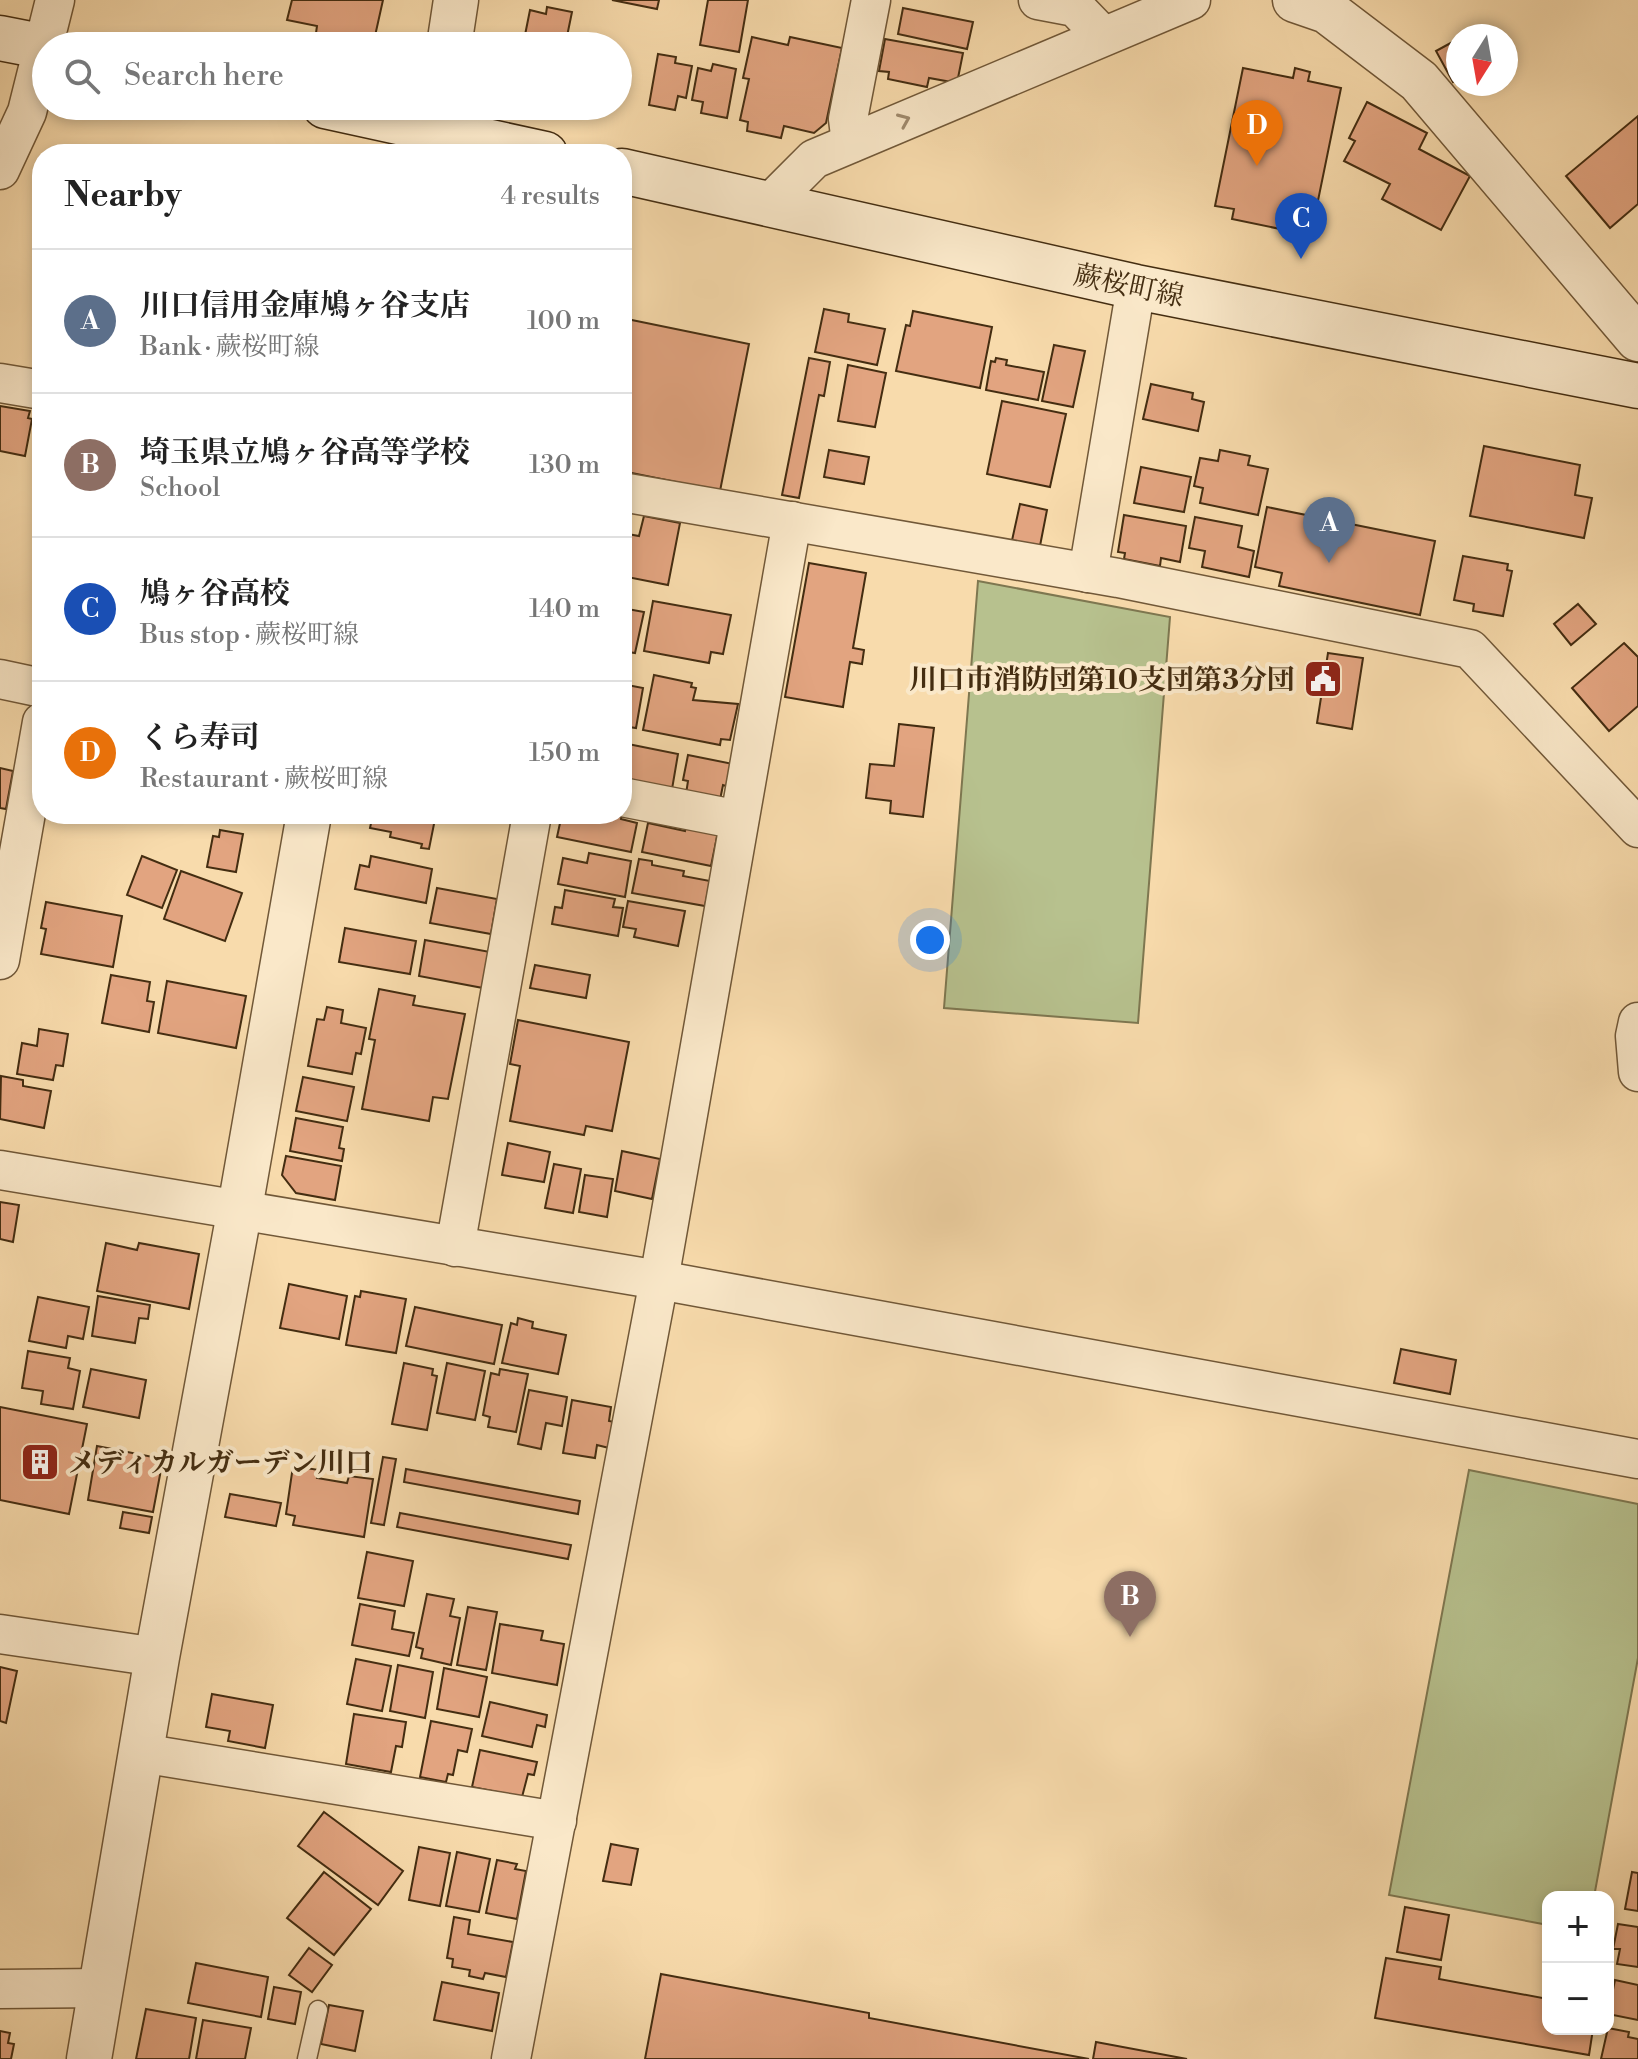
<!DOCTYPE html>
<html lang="en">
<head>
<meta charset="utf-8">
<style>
  :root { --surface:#fff; --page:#f6f6f6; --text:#222; --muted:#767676; --line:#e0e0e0; --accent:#d93025 }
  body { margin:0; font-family:"Libre Bodoni","Noto Serif JP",serif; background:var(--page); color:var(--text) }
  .controls { position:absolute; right:24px; bottom:24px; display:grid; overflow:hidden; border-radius:16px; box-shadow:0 4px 12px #0003 }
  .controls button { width:72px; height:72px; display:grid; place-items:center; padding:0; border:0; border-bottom:2px solid var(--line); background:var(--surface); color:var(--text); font:40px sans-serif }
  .compass { position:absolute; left:1446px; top:24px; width:72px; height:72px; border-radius:50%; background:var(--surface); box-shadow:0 4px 12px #0003; rotate:191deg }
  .you { position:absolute; left:930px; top:940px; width:28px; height:28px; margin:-20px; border:6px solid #fff; border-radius:50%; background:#1a73e8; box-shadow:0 0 0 12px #1a73e833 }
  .badge { display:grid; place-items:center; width:52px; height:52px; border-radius:50%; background:var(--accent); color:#fff; font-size:26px; font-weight:700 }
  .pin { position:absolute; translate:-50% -66px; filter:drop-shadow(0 2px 4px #0008) }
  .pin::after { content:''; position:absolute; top:42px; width:28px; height:24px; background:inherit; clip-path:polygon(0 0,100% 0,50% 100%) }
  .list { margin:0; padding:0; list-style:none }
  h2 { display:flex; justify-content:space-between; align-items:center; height:104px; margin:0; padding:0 32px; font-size:34px }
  h2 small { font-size:26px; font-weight:400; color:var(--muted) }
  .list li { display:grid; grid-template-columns:52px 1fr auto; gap:24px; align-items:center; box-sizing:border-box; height:144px; padding:0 32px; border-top:2px solid var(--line) }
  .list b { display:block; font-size:30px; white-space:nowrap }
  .list p { margin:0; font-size:26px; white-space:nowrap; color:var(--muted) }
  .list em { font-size:26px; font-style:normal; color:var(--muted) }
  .icon { flex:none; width:44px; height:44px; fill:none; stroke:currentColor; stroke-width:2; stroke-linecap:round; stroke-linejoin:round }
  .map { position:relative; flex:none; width:1638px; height:2059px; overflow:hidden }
  .search { position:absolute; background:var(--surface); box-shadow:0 4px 12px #0003; left:32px; top:32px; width:600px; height:88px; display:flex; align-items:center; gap:20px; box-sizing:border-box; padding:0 28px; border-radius:44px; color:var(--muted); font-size:30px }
  .panel { position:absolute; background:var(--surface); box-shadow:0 4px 12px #0003; left:32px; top:144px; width:600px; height:680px; border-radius:32px }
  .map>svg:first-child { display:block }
  .green { fill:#b7c18e; stroke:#7e7750; stroke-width:2 }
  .building { fill:#e2a480; stroke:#442d11; stroke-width:2 }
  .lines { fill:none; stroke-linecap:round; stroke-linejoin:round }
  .service-casing { stroke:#715838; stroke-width:21 }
  .minor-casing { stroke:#715838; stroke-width:41 }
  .tertiary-casing { stroke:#715838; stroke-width:47 }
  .secondary-casing { stroke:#442d11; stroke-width:47 }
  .service { stroke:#fae8c9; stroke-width:18 }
  .minor { stroke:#fae8c9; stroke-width:38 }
  .tertiary { stroke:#fae8c9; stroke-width:44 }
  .secondary { stroke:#fae8c9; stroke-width:44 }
  .oneway { stroke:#9f8a6d }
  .labels { text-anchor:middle; stroke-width:8; stroke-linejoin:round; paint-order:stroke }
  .street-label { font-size:28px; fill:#442d11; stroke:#fae8c9 }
  .poi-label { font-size:28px; font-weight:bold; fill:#442d11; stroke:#fae8c9; text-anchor:end }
</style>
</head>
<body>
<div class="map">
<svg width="1638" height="2059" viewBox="0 0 1638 2059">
  <rect width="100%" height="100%" fill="#f8dbac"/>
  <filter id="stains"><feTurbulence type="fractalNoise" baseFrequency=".0025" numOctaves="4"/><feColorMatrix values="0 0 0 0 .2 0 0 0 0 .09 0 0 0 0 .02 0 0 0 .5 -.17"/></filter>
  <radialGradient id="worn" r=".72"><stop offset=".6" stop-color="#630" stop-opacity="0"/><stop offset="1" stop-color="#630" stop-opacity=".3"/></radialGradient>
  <g class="green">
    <polygon points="978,581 1170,617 1138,1023 944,1008"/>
    <polygon points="1469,1470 1638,1504 1638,1658 1594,1897 1548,1897 1548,1925 1389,1895"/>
  </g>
  <g class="building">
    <polygon points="292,0 383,0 373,45 316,33 317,26 287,20"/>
    <polygon points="612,0 659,0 657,9"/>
    <polygon points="708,0 748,0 739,52 700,45"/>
    <polygon points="547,7 572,12 565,46 524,40 530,10 546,14"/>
    <polygon points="903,8 973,22 967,49 898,34"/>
    <polygon points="752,37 788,45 790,37 842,48 826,123 814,133 784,126 781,138 747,131 748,122 740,120 749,79 743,78"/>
    <polygon points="885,39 963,53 957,83 929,78 927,87 888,79 889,72 879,71"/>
    <polygon points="1458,39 1458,79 1453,82 1436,51"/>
    <polygon points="658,54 676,57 675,63 692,66 686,98 678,96 675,110 649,105"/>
    <polygon points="713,64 736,69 727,118 701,113 703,102 692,100 698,68 711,71"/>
    <polygon points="1243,68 1293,78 1295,68 1310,72 1308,81 1341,88 1313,225 1287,220 1285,230 1232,219 1234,209 1215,206"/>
    <polygon points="1367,102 1427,133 1419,149 1470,176 1441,230 1382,199 1390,184 1344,161 1355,141 1349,138"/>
    <polygon points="1638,116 1638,204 1610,228 1566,176"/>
    <polygon points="824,309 849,314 848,322 885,329 877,365 815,352"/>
    <polygon points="913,311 992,327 980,388 896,371 906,325 910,326"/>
    <polygon points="622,318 749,344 720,491 622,471"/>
    <polygon points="1054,345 1085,351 1073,407 1042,401"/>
    <polygon points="809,358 830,362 824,396 819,395 799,498 782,495"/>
    <polygon points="996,358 1007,360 1006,365 1044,372 1038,400 986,390 991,361 995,362"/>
    <polygon points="848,365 886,373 875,427 838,421"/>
    <polygon points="1151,384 1193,393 1192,399 1204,402 1198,431 1143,419"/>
    <polygon points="1002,401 1066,414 1050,487 987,474"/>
    <polygon points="0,406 30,411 28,418 32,419 25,456 0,451"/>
    <polygon points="1484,446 1580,465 1575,495 1592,498 1584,538 1470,516"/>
    <polygon points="829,450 869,457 864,484 824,477"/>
    <polygon points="1220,450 1250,456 1248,465 1268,469 1258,515 1200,503 1203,488 1194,486 1200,458 1218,461"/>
    <polygon points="1141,467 1191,477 1184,512 1134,503"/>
    <polygon points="1020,504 1047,510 1039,551 1011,545"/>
    <polygon points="1267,507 1435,541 1420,615 1279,586 1282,573 1255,567"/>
    <polygon points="1124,515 1186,526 1180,562 1161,558 1160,566 1124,559 1125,553 1118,552"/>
    <polygon points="644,516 680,523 668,585 622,576 622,533 639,536"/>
    <polygon points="1195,517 1242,526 1238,547 1254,551 1249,577 1202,567 1205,551 1189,548"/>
    <polygon points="1463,556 1508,564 1507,570 1512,571 1503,616 1473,611 1474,604 1454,600"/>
    <polygon points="809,563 866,573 853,648 864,650 862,664 850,662 843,707 785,697"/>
    <polygon points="653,601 731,615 723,654 711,652 709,663 644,651"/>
    <polygon points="1578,604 1596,624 1571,645 1554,624"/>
    <polygon points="622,608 644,612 635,653 622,651"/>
    <polygon points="1624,643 1638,657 1638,706 1609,731 1572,688"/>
    <polygon points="1328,653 1363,658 1352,729 1317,723"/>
    <polygon points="654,675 692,683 691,687 696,688 693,700 738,704 730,740 721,739 720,745 643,730"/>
    <polygon points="622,684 643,688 636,728 622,726"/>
    <polygon points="899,724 934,728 923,817 890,813 891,801 866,798 870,764 894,766"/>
    <polygon points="628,744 678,754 671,795 622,785"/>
    <polygon points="688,755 733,764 729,787 723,785 720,800 686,794 688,781 683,780"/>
    <polygon points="0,768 13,771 6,809 0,808"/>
    <polygon points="623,812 621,819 637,823 631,852 557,837 562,814"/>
    <polygon points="373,814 436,814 429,849 421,848 422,844 390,837 391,832 370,828"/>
    <polygon points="648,823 685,831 686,825 718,832 711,866 642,852"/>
    <polygon points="220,830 243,834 236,872 207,867 213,836 219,837"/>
    <polygon points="589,853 631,861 625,897 558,884 563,858 587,863"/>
    <polygon points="142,856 177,870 162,908 127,895"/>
    <polygon points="371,856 432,869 426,903 355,889 360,865 369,867"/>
    <polygon points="639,859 652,861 652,865 684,871 683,876 710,881 705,906 632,893"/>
    <polygon points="181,871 242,893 225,941 164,919"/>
    <polygon points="437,888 497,899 491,934 430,923"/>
    <polygon points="565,890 615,899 613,907 623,908 618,936 552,924 555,907 562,908"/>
    <polygon points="628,901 685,911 678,946 634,937 636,929 623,927"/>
    <polygon points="46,902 122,916 113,967 41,954 46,929 41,928"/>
    <polygon points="345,928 416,941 410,974 339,962"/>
    <polygon points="425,940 490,952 483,988 419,976"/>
    <polygon points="535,965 590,975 586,998 530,988"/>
    <polygon points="111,975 150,982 147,1001 154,1002 149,1032 102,1023"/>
    <polygon points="167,981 246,996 236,1048 158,1033"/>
    <polygon points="379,989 415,996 413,1005 465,1014 448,1099 433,1097 429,1121 362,1109 375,1040 369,1039"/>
    <polygon points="327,1007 343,1010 341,1023 366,1028 361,1054 356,1053 352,1074 308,1066 317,1019 324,1020"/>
    <polygon points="518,1020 629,1042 612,1131 586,1126 584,1135 510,1121 520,1066 510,1064"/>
    <polygon points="39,1029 68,1034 63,1066 56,1065 53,1080 17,1074 22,1043 37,1046"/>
    <polygon points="1,1076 23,1080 23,1086 51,1091 44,1128 0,1119"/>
    <polygon points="303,1077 354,1087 347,1121 296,1111"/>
    <polygon points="296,1118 343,1127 339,1148 344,1149 342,1161 290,1151"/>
    <polygon points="508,1143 550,1152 544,1182 502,1175"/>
    <polygon points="622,1151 660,1159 652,1199 615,1191"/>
    <polygon points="286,1156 341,1166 335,1200 296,1193 282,1175"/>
    <polygon points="554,1164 581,1169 573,1213 545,1208"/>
    <polygon points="585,1175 613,1179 607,1217 579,1212"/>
    <polygon points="0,1202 19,1205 13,1242 0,1239"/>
    <polygon points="106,1243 137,1250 139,1243 199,1254 189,1309 97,1291"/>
    <polygon points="289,1284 347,1296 339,1339 280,1328"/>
    <polygon points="361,1291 406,1299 396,1353 346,1345 355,1296 360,1297"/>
    <polygon points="98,1296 150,1305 148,1319 139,1318 135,1343 92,1336"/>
    <polygon points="38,1297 89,1307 83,1339 68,1336 66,1348 29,1341"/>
    <polygon points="415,1307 502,1325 494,1364 406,1346"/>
    <polygon points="518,1318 533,1322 532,1328 566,1335 558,1374 502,1363 511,1323 517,1325"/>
    <polygon points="1401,1349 1456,1360 1450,1394 1394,1383"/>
    <polygon points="28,1351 70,1358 68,1368 80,1371 73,1409 41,1404 43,1391 22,1388"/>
    <polygon points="404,1363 433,1369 432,1375 437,1376 427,1430 392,1424"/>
    <polygon points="447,1363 485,1371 475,1420 437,1413"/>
    <polygon points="91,1369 146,1380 139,1418 83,1407"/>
    <polygon points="500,1369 528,1374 516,1432 488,1427 490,1417 483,1415 491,1373 499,1375"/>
    <polygon points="529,1390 567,1397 562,1426 546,1423 541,1449 518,1444"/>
    <polygon points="572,1400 611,1407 609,1421 614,1422 609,1448 597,1445 595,1458 563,1453"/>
    <polygon points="0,1407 87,1424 69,1514 0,1500"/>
    <polygon points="97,1446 163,1459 153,1512 88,1500"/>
    <polygon points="383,1457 396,1459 384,1525 371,1523"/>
    <polygon points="293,1466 319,1470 317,1478 347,1483 349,1476 373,1479 364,1537 293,1525 295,1516 286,1514"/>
    <polygon points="406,1469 580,1501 578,1514 404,1482"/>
    <polygon points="230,1494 281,1503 276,1526 225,1517"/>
    <polygon points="123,1512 152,1517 149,1533 120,1528"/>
    <polygon points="400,1513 571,1545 568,1559 397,1527"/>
    <polygon points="367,1552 413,1561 404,1606 358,1598"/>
    <polygon points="427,1594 454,1599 450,1616 460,1618 451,1665 421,1658 423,1649 416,1647"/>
    <polygon points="360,1604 395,1611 392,1629 414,1633 409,1656 352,1645"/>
    <polygon points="468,1607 497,1612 486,1670 457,1665"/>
    <polygon points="500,1624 543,1631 541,1640 564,1644 557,1685 492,1673"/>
    <polygon points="356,1659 391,1666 382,1711 347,1704"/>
    <polygon points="398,1665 433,1672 425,1718 390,1711"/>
    <polygon points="0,1667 17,1671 6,1723 0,1721"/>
    <polygon points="444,1668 487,1677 479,1717 437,1709"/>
    <polygon points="212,1694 273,1705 265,1748 228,1741 230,1731 206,1727"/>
    <polygon points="490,1702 547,1715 545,1727 537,1725 532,1747 482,1736"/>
    <polygon points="354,1714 406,1722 402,1747 396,1746 391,1772 346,1764"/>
    <polygon points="431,1721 472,1729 467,1752 458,1750 453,1775 448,1774 446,1782 420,1777"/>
    <polygon points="480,1750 537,1762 534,1775 528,1774 522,1797 472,1787"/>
    <polygon points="324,1812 403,1871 378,1905 298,1846"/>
    <polygon points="611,1844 638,1849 631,1885 603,1881"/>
    <polygon points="419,1847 450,1853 440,1906 409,1900"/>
    <polygon points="457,1852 490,1859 479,1912 446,1906"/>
    <polygon points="497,1860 517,1864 515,1869 526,1871 517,1919 486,1913"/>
    <polygon points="324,1872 371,1909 334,1955 287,1918"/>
    <polygon points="1632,1872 1638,1873 1638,1911 1625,1909"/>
    <polygon points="1405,1907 1449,1915 1441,1960 1397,1952"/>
    <polygon points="454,1917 470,1920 468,1934 513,1942 506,1977 485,1973 483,1979 469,1976 470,1970 452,1967 453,1959 447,1958"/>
    <polygon points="1618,1924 1638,1927 1638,1967 1617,1964 1620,1949 1613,1949"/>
    <polygon points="309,1948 332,1965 312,1992 289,1975"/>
    <polygon points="1386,1958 1441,1967 1439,1979 1548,1999 1548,2029 1593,2029 1589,2055 1375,2018"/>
    <polygon points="196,1963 268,1977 261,2017 188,2003"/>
    <polygon points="661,1974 869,2013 869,2018 1089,2059 645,2059"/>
    <polygon points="1615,1980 1638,1985 1638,2020 1608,2014"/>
    <polygon points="442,1982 499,1993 492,2031 434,2020"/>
    <polygon points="274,1987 301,1992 295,2024 268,2019"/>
    <polygon points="329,2005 363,2011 355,2051 321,2044"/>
    <polygon points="146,2009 196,2018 189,2059 136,2059"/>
    <polygon points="203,2020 251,2028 245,2059 196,2059"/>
    <polygon points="1608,2028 1629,2032 1628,2037 1638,2039 1638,2059 1601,2059"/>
    <polygon points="0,2031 10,2033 8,2043 14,2044 11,2059 0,2059"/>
    <polygon points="1096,2042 1187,2059 1093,2059"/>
  </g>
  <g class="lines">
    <g class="service-casing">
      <polyline id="service" points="307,2059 318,2010"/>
    </g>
    <g class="minor-casing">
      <g id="minor">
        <polyline points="1038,0 1075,7 1103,36"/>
        <polyline points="851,143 848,119 871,0"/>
        <polyline points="0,170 27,112 55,0"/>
        <polyline points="769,204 814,159 1191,0"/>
        <polyline points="0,383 42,390"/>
        <polyline points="622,492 1118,578 1470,649 1638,828"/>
        <polyline points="1088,573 1136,287"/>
        <polyline points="0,679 42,688"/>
        <polyline points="622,797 739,820"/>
        <polyline points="0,960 42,722"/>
        <polyline points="1638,1022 1635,1036 1638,1072"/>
        <polyline points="0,1170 659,1280 1638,1459"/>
        <polyline points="455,1247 532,814"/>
        <polyline points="0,1634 157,1657"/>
        <polyline points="141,1753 557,1821"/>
        <polyline points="0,1989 102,1988"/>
        <polyline points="511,2059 659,1280 792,521"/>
      </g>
    </g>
    <g class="tertiary-casing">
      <g id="tertiary">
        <polyline points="1295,0 1327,11 1419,81 1638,339"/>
        <polyline points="449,46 456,0"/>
        <polyline points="433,154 441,106"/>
        <polyline points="89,2059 157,1657 240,1208 309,814"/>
      </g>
    </g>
    <g class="secondary-casing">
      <g id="secondary">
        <polyline points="0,38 46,47"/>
        <polyline points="325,106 545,154"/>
        <polyline points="622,171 1136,287 1638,386"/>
      </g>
    </g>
    <use href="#service" class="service"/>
    <use href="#minor" class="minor"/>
    <use href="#tertiary" class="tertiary"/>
    <use href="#secondary" class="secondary"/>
  </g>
  <defs><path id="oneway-chevron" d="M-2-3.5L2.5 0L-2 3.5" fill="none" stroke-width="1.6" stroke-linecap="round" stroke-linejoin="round" transform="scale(2)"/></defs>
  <use class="oneway" href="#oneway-chevron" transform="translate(904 120) rotate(-23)"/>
  <defs>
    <g id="civic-square" transform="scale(2)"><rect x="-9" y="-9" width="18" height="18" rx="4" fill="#8f2418" stroke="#fae8c9"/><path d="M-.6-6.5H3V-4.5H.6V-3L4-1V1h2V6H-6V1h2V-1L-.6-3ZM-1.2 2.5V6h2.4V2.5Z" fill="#fff"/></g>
    <g id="building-square" transform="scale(2)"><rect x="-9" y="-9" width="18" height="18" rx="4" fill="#8f2418" stroke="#fae8c9"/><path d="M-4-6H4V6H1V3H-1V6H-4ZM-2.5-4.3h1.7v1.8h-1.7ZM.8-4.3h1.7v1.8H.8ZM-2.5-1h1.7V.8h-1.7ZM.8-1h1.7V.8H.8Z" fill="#fff"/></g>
  </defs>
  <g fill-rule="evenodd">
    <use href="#civic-square" x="1323" y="679"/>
    <use href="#building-square" x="40" y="1462"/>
  </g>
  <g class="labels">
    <g class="street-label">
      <text transform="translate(1129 285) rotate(12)" y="10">蕨桜町線</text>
    </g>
    <g class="poi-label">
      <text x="1295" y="689">川口市消防団第10支団第3分団</text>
      <text x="68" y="1472" text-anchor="start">メディカルガーデン川口</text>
    </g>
  </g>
  <rect width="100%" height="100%" filter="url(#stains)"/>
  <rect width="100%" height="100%" fill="url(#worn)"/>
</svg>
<div class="controls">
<button>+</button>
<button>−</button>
</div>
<svg class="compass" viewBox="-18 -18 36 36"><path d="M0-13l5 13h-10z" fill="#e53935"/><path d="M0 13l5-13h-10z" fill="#767676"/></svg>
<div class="you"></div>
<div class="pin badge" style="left:1329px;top:563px;background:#5c6f8a">A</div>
<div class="pin badge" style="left:1130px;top:1637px;background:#8d6e63">B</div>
<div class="pin badge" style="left:1301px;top:259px;background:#1a4fb4">C</div>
<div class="pin badge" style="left:1257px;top:166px;background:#e8710a">D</div>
<div class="search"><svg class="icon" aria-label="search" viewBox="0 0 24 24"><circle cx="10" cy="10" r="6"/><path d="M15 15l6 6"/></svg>Search here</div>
<section class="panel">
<h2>Nearby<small>4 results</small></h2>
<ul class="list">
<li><span class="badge" style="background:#5c6f8a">A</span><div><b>川口信用金庫鳩ヶ谷支店</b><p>Bank · 蕨桜町線</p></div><em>100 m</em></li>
<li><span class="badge" style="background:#8d6e63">B</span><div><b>埼玉県立鳩ヶ谷高等学校</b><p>School</p></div><em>130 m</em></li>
<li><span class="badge" style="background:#1a4fb4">C</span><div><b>鳩ヶ谷高校</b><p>Bus stop · 蕨桜町線</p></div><em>140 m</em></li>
<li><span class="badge" style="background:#e8710a">D</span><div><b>くら寿司</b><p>Restaurant · 蕨桜町線</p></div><em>150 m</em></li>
</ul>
</section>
</div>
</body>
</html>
